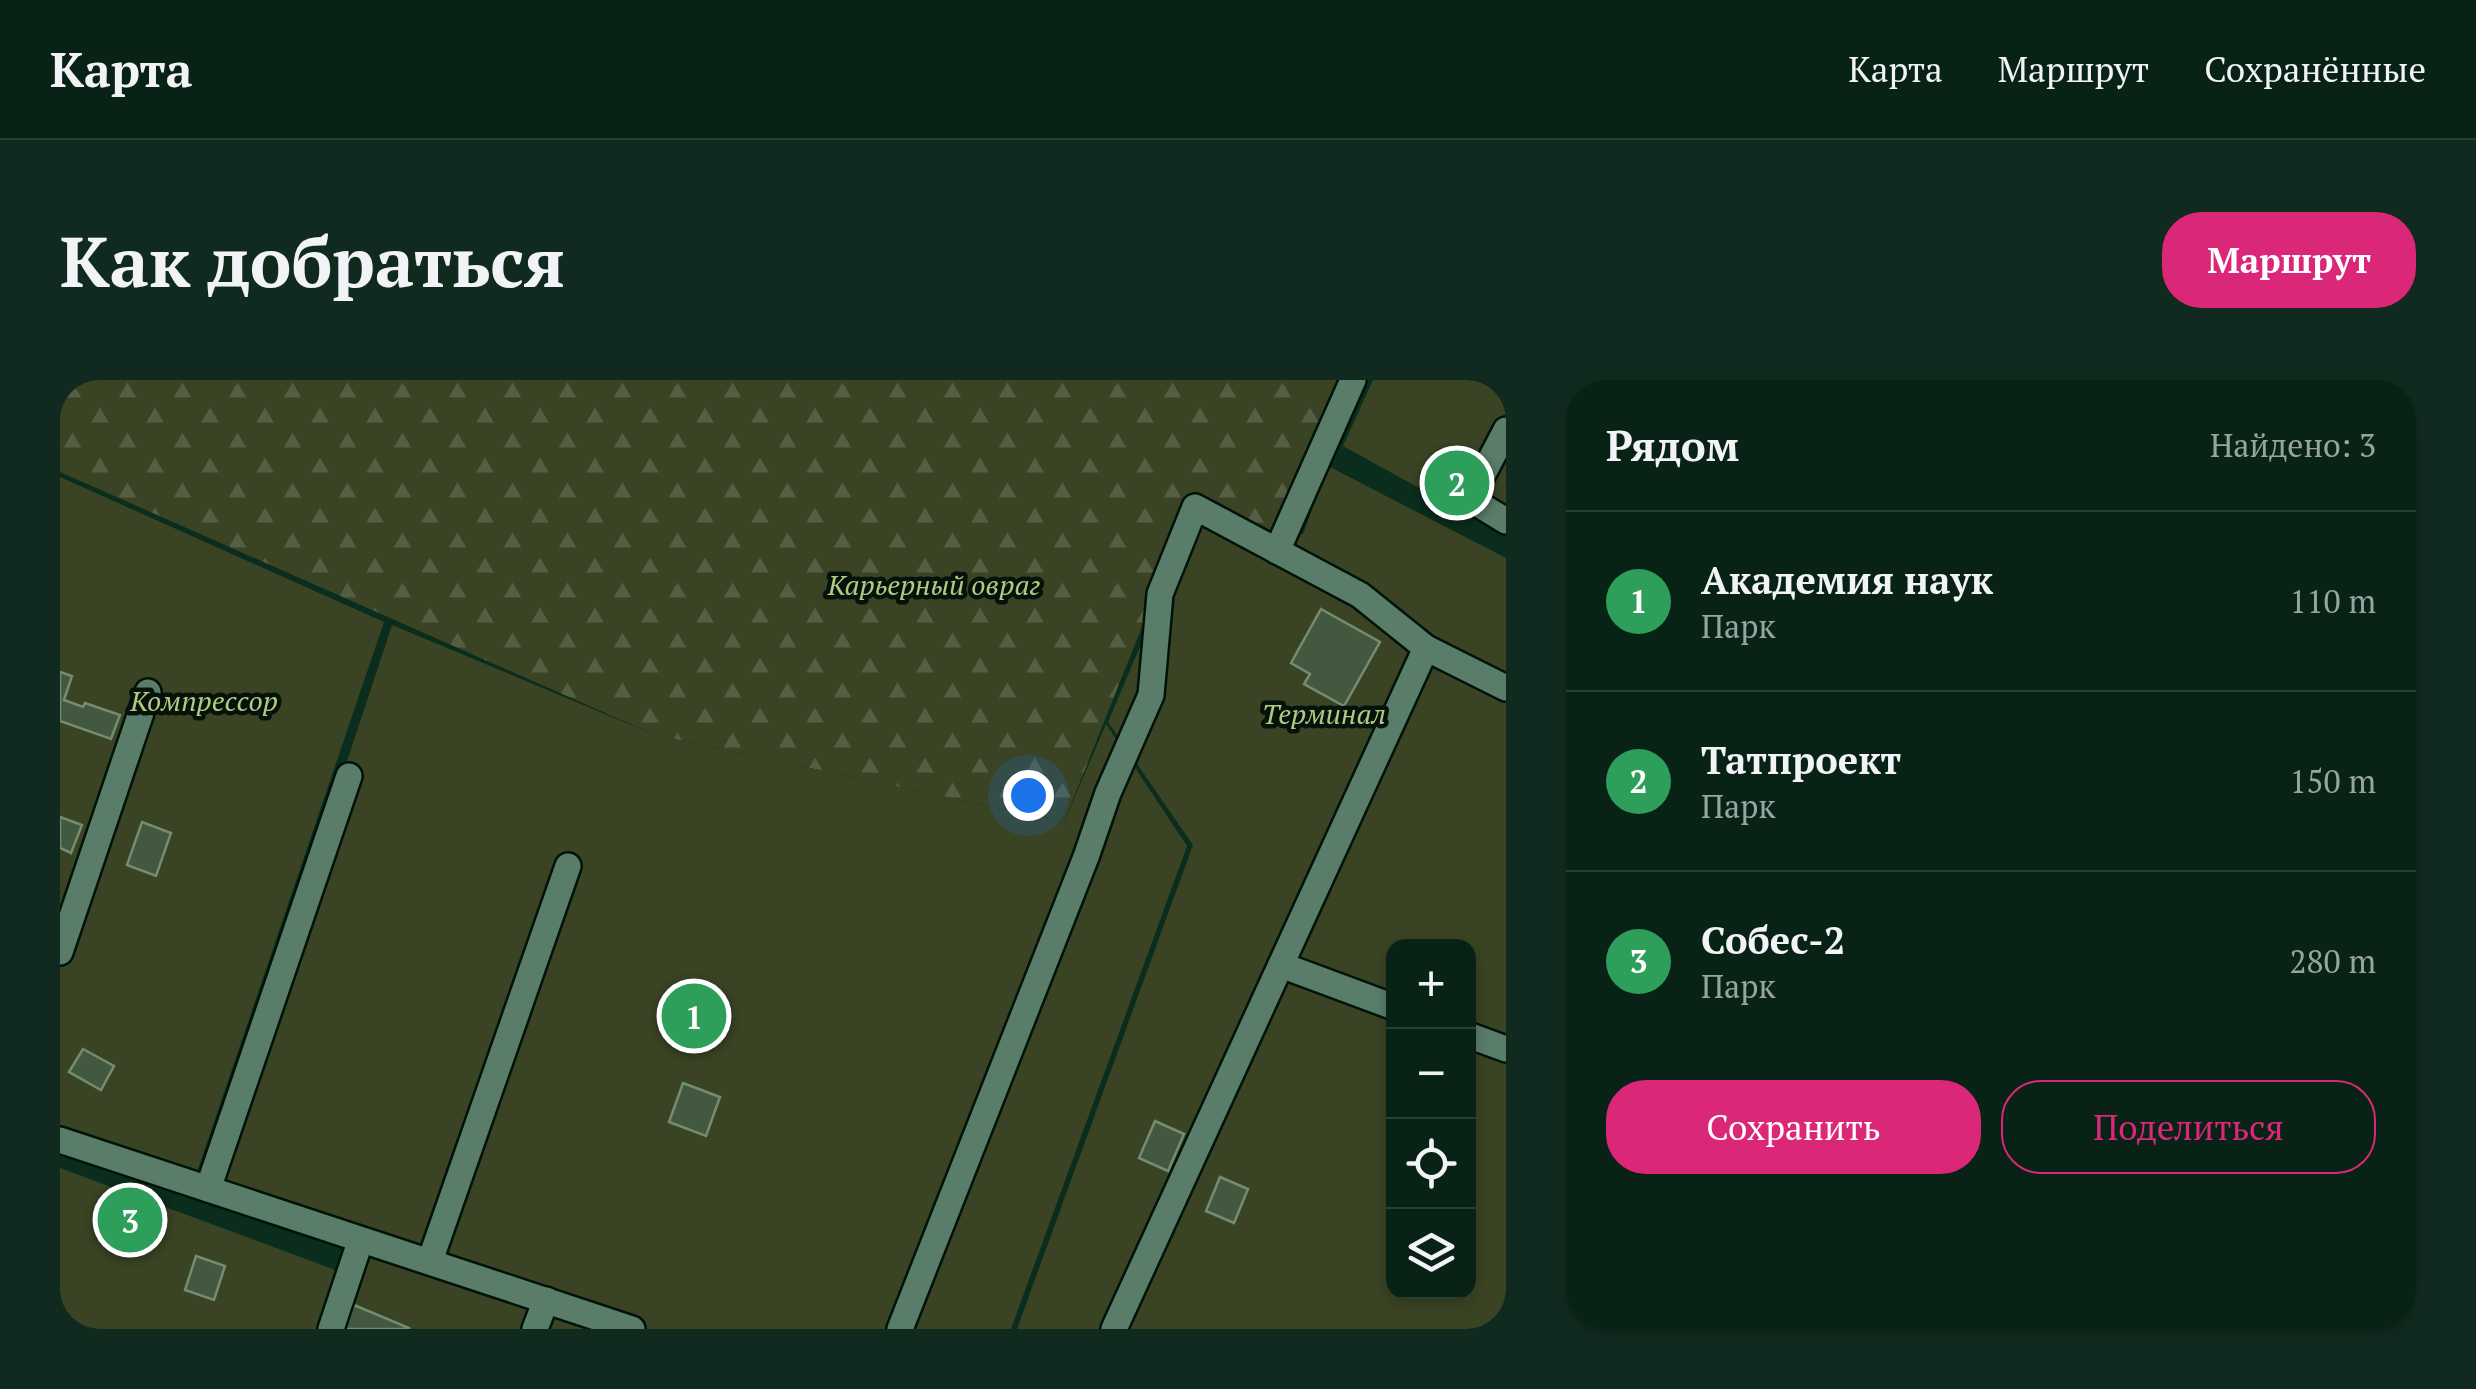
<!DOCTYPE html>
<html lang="ru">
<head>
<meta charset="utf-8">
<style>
  :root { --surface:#082216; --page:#112a1f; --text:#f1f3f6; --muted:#98a4a1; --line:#293f35; --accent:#db2777 }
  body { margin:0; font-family:"PT Serif",serif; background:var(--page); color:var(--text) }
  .controls { position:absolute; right:30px; bottom:30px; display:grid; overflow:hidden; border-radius:20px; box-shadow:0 5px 15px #0003 }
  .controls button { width:90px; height:90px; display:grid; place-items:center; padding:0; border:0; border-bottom:2px solid var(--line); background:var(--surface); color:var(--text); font:50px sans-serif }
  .you { position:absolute; left:968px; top:415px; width:35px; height:35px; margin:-25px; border:8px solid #fff; border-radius:50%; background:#1a73e8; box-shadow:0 0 0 15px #1a73e833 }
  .badge { display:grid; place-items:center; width:65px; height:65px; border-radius:50%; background:var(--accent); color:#fff; font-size:32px; font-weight:700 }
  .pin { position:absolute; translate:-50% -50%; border:5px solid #fff; box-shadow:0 2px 10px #0006 }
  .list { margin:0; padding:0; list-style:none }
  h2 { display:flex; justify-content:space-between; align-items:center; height:130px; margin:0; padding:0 40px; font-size:42px }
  h2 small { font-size:32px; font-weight:400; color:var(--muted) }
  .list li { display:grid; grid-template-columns:65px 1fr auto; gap:30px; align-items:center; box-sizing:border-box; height:180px; padding:0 40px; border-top:2px solid var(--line) }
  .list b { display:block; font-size:38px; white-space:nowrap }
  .list p { margin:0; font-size:32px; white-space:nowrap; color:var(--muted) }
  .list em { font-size:32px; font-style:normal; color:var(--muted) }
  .actions { display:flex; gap:20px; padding:30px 40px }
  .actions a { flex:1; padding:22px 0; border:2px solid var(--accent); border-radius:40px; text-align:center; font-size:35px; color:var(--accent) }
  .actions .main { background:var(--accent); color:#fff }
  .icon { flex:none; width:55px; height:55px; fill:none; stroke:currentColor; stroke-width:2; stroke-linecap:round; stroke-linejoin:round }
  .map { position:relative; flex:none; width:1446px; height:949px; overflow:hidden; border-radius:40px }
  header { display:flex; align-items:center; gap:60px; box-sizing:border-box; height:140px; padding:0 50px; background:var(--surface); border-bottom:2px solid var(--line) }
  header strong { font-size:48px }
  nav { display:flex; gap:55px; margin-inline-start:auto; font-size:35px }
  .intro { display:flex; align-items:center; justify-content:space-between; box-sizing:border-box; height:240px; padding:0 60px }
  h1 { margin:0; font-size:70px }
  .button { padding:25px 45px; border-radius:40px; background:var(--accent); color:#fff; font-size:35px; font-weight:700 }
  main { display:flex; gap:60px; padding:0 60px }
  aside { flex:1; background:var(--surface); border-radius:40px; box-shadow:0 5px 15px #0003 }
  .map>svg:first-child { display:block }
  .forest { fill:url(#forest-firs) }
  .green { fill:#3a4424; fill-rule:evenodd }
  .building { fill:#43593f; stroke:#748d71; stroke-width:2.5 }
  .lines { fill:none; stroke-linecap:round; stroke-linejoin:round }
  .minor-casing { stroke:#001308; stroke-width:30 }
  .minor { stroke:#5a7d6a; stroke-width:25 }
  .labels { text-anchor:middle; stroke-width:9; stroke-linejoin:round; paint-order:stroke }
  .park-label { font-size:28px; font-style:italic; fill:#b2c980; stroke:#05120b }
</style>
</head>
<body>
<header>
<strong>Карта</strong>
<nav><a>Карта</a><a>Маршрут</a><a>Сохранённые</a></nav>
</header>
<div class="intro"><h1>Как добраться</h1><a class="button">Маршрут</a></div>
<main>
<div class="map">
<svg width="1446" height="949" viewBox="0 0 1446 949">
  <defs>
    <pattern id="forest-firs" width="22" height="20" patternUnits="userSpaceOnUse" patternTransform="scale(2.5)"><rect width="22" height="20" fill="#3a4424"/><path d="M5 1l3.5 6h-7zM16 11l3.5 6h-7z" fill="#555e43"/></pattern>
  </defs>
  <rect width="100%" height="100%" fill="#0a2d1d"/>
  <polygon class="forest" points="0,0 1292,0 1230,164 1133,119 1004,442 595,355 0,92"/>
  <g class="green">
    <polygon points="1313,0 1446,0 1446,156 1283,66"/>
    <path d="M1268 86 1446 178V949H957L1133 465 1048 342 1137 132 1243 154ZM1334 566H1408V912H1334Z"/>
    <polygon points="0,97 324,242 134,801 0,751"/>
    <polygon points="332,245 595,355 1004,442 1046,344 1127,466 951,949 277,949 308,864 147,805"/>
    <polygon points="0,788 281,892 262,949 0,949"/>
  </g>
  <g class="building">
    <polygon points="1261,229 1320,262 1284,326 1244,304 1250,294 1231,283"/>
    <polygon points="0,292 12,296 4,320 23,327 25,323 60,335 51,359 0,341"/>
    <polygon points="0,437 22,445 11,473 0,468"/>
    <polygon points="82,442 111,453 96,496 67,485"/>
    <polygon points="23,669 54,686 41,710 9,692"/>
    <polygon points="623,703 660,717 646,756 609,742"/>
    <polygon points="1095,741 1124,754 1108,791 1079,778"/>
    <polygon points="1160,797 1188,809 1174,843 1146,831"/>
    <polygon points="60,817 82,825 76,842 54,834"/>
    <polygon points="136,876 165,886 154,920 125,910"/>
    <polygon points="294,925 349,948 349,949 285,949"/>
  </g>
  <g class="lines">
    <g class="minor-casing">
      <g id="minor">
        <polyline points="1446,50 1410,119 1446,141"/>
        <polyline points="1217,171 1293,0"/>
        <polyline points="0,572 88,312"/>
        <polyline points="1221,585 1334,627"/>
        <polyline points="1408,655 1446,669"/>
        <polyline points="0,760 572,949"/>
        <polyline points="148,809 289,396"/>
        <polyline points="370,881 508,486"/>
        <polyline points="271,949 300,862"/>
        <polyline points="475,949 486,920"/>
        <polyline points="840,949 1026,477 1048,413 1091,315 1100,214 1135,127 1300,215 1366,268 1446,308"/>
        <polyline points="1054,949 1366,268"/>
      </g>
    </g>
    <use href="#minor" class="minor"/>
  </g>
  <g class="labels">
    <g class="park-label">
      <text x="874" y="215">Карьерный овраг</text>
      <text x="144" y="331">Компрессор</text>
      <text x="1264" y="344">Терминал</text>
    </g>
  </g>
</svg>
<div class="controls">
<button>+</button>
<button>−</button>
<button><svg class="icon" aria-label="locate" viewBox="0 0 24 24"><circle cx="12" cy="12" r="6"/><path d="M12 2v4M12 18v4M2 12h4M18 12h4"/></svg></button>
<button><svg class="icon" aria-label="layers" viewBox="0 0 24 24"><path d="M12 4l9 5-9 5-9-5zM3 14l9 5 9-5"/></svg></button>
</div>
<div class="you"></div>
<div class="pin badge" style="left:634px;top:636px;background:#2e9e5b">1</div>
<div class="pin badge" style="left:1397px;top:103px;background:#2e9e5b">2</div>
<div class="pin badge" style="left:70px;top:840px;background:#2e9e5b">3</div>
</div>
<aside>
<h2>Рядом<small>Найдено: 3</small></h2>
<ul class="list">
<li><span class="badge" style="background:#2e9e5b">1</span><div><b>Академия наук</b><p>Парк</p></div><em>110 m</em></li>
<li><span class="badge" style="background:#2e9e5b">2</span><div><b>Татпроект</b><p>Парк</p></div><em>150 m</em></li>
<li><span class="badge" style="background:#2e9e5b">3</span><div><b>Собес-2</b><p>Парк</p></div><em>280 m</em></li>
</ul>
<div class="actions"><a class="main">Сохранить</a><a>Поделиться</a></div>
</aside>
</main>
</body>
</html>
